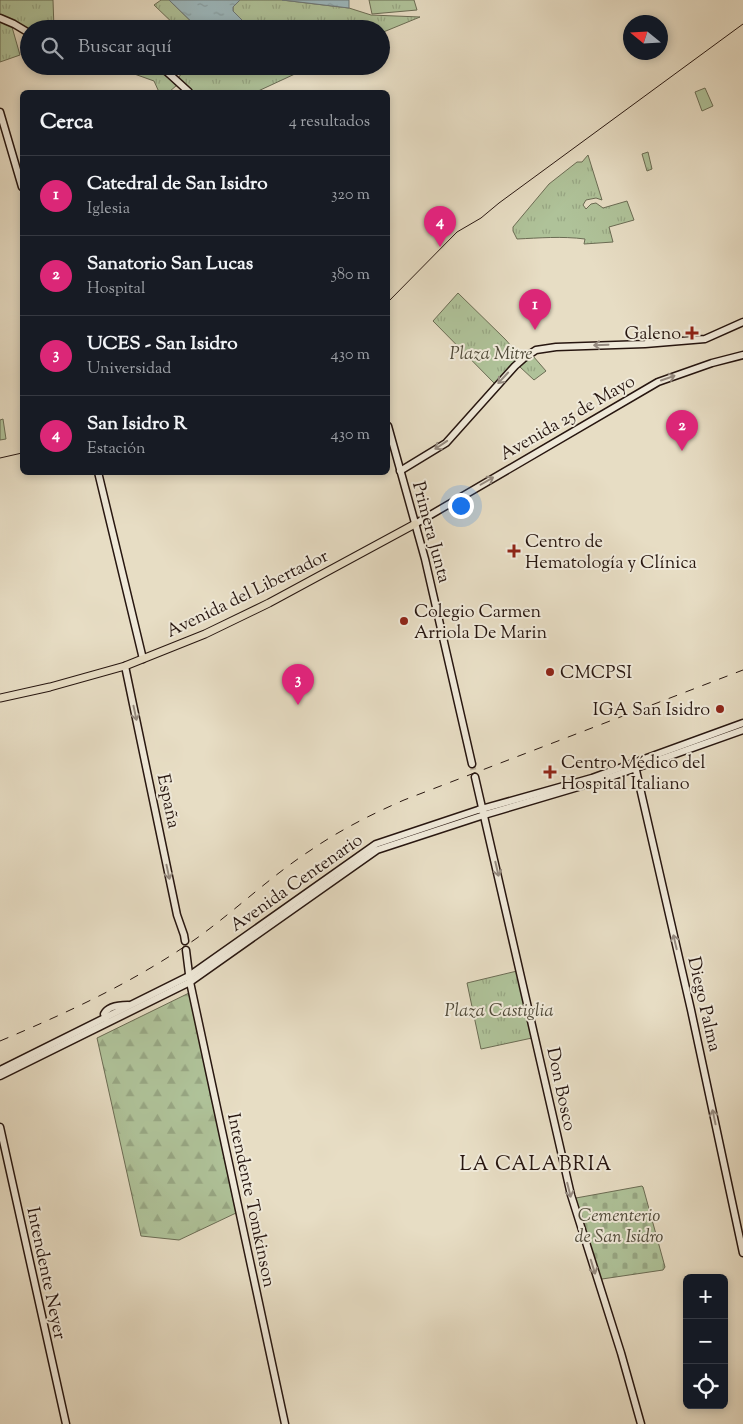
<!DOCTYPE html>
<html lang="es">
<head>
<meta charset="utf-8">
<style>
  :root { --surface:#171b24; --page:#242831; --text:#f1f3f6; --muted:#9ea1a6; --line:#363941; --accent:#db2777 }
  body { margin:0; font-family:"Sorts Mill Goudy",serif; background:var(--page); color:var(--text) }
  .controls { position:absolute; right:15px; bottom:15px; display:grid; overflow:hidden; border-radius:8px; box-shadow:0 2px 8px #0003 }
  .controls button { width:45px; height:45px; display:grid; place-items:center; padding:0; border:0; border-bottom:1px solid var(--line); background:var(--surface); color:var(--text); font:25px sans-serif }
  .compass { position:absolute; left:623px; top:15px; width:45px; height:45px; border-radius:50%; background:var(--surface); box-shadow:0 2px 8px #0003; rotate:288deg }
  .you { position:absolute; left:460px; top:505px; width:18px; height:18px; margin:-12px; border:4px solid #fff; border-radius:50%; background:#1a73e8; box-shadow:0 0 0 8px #1a73e833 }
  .badge { display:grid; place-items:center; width:32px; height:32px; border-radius:50%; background:var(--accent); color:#fff; font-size:16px; font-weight:700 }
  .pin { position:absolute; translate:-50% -41px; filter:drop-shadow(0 1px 2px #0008) }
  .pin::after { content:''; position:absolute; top:26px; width:18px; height:15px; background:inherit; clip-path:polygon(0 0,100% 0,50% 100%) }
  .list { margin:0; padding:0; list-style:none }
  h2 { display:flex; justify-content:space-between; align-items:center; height:65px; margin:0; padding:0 20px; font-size:21px }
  h2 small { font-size:16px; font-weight:400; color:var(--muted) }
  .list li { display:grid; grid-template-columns:32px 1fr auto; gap:15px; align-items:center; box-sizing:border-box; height:80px; padding:0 20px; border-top:1px solid var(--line) }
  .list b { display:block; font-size:19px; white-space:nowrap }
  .list p { margin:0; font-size:16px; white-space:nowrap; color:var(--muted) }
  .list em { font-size:16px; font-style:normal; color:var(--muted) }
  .icon { flex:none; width:28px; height:28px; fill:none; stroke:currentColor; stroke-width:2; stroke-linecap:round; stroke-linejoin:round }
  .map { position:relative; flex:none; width:743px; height:1424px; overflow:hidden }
  .search { position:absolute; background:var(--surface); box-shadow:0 2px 8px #0003; left:20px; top:20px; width:370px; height:55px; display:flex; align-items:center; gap:12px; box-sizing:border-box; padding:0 18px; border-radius:28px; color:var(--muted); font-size:19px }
  .panel { position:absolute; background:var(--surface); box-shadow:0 2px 8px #0003; left:20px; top:90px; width:370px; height:385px; border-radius:8px }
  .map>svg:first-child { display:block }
  .grass { fill:url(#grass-tufts); stroke:#6b6c54 }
  .forest { fill:url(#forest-firs); stroke:#6b6c54 }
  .cemetery { fill:url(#cemetery-stones); stroke:#6b6c54 }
  .pitch { fill:#afc299; stroke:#6b6c54 }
  .water { fill:url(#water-ripples); stroke:#6d7879 }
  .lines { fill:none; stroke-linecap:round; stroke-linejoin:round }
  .secondary-tunnel { stroke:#c1b5a0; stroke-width:6; stroke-dasharray:6 3; stroke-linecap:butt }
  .secondary-casing { stroke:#271610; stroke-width:9 }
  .primary-casing { stroke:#271610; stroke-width:9 }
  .secondary { stroke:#efe9d9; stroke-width:6 }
  .primary { stroke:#e7ddc4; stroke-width:7 }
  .tram { stroke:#271610; stroke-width:1 }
  .rail { stroke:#271610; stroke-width:1; stroke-dasharray:9 9; stroke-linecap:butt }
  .oneway { stroke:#958a7f }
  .poi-dot { fill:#8f2418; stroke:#efe9d9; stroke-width:2 }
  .labels { text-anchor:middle; stroke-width:4; stroke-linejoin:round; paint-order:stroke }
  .poi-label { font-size:18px; fill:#271610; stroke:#efe9d9; text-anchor:start }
  .park-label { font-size:18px; font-style:italic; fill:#504a39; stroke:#efe9d9 }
  .street-label { font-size:18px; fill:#271610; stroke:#efe9d9 }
  .quarter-label { font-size:20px; letter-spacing:1px; fill:#271610; stroke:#efe9d9 }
</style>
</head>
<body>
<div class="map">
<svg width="743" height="1424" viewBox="0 0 743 1424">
  <defs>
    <pattern id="grass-tufts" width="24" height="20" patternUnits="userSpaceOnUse" patternTransform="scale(1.25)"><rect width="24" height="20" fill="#afc299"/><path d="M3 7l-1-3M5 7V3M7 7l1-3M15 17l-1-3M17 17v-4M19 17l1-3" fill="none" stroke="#97a683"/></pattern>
    <pattern id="forest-firs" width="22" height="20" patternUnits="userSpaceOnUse" patternTransform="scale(1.25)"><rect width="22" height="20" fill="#afc299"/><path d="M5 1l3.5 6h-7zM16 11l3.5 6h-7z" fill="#97a683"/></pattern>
    <pattern id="cemetery-stones" width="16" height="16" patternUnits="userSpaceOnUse" patternTransform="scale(1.25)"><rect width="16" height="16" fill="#afc299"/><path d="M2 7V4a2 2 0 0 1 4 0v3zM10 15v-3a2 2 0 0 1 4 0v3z" fill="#97a683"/></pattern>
    <pattern id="water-ripples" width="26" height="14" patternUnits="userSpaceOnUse" patternTransform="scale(1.25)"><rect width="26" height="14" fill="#9cb9bf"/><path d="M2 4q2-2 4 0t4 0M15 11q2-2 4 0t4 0" fill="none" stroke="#869ea3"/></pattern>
  </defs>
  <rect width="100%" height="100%" fill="#e7ddc4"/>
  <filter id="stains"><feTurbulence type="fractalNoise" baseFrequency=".004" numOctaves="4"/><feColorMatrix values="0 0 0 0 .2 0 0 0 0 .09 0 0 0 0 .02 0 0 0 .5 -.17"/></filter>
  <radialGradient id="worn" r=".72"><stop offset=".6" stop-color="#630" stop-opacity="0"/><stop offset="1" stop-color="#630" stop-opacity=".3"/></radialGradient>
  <g class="grass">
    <polygon points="0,0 53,0 54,29 29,30 10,19 0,16"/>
    <polygon points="161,0 169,0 199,29 179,29 154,5"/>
    <polygon points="240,0 282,0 349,8 371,15 420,17 381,33 381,29 251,29 233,11 233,7"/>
    <polygon points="369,0 414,0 417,10 372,14"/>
    <polygon points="0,22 12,27 20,55 0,62"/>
    <path d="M112 66C144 66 151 63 177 85L169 92H159L154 81Z"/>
    <polygon points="188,66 306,66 297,73 256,92 191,92 178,78"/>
    <polygon points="648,152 652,169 647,171 642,154"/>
    <path d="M588 155 602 200 596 198 586 200 583 205 586 209 591 204 596 203 603 208 627 201 634 220 609 227 613 242 584 244 585 239C562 236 539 238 517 239L513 231V227L549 184 577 162H582Z"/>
    <polygon points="458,293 505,339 521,357 495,384 433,321"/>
    <polygon points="533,356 546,371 534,380 520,367"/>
    <polygon points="517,971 532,1038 481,1049 467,983"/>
  </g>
  <polygon class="forest" points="189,993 236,1213 179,1240 141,1236 97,1038"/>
  <polygon class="cemetery" points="642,1186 643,1187 665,1267 663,1270 602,1279 599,1277 575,1200 576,1198"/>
  <g class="pitch">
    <polygon points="705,88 713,106 702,111 695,92"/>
    <polygon points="3,419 6,439 0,440 0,420"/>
  </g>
  <g class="water">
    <polygon points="169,0 240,0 233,7 233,11 251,29 199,29"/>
    <polygon points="282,0 349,0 349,8"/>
  </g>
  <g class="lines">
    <polyline class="secondary-tunnel" points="472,764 475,777"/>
    <g class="secondary-casing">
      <g id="secondary">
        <polyline points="0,18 14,24 29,33"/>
        <polyline points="156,66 166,71 189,92"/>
        <polyline points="0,112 22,187"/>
        <polyline points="388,426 425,559 472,764"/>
        <polyline points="400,471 446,443 515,366 524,358 536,350 556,347 645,344 705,339 743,322"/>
        <polyline points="98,472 143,659"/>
        <polyline points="415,524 658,382 712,363 743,355"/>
        <polyline points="125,666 177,915 184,935 185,941"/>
        <polyline points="635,766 691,1010 743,1253"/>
        <polyline points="475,777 571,1195 621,1353 641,1424"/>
        <polyline points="186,950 190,982 285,1424"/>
        <path d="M106 1019 104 1014C108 1006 119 1005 128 1005"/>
        <polyline points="0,1070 189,976 376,844 478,810 592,778 743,723"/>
        <polyline points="0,1076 190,982 377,850 484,815 605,779 743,730"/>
        <polyline points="0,1127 66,1424"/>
      </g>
    </g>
    <g class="primary-casing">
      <polyline id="primary" points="0,698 50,687 125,666 205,634 269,603 415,524"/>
    </g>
    <use href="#secondary" class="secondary"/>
    <use href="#primary" class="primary"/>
    <g class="tram">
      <polyline points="388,302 457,232 481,218 499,203 743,24"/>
      <polyline points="0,458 22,453"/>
    </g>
    <path class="rail" d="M0 1041C69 1012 136 981 197 938 236 910 271 876 311 850 340 830 372 814 404 800L743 670"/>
  </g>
  <defs><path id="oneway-shaft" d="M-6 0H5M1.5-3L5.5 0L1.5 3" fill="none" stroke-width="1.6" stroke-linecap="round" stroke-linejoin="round" transform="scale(1.25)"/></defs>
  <g class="oneway">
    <use href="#oneway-shaft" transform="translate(601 345) rotate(178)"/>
    <use href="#oneway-shaft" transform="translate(503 378) rotate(133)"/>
    <use href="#oneway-shaft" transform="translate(668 378) rotate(-19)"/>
    <use href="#oneway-shaft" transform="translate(441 445) rotate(146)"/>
    <use href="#oneway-shaft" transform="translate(487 481) rotate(-30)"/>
    <use href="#oneway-shaft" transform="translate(135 713) rotate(78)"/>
    <use href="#oneway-shaft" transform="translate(497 869) rotate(77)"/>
    <use href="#oneway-shaft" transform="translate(168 872) rotate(78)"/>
    <use href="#oneway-shaft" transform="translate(675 942) rotate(-103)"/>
    <use href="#oneway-shaft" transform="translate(714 1117) rotate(-102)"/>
    <use href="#oneway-shaft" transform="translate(569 1190) rotate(76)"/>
    <use href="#oneway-shaft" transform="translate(593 1267) rotate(73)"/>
  </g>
  <g class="poi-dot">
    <path d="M689.5 325.5h5v5h5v5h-5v5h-5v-5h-5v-5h5z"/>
    <path d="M511.5 543.5h5v5h5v5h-5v5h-5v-5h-5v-5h5z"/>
    <circle cx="404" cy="621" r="5"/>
    <circle cx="550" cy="672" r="5"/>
    <circle cx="720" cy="709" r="5"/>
    <path d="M547.5 764.5h5v5h5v5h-5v5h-5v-5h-5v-5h5z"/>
  </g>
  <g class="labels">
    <g class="poi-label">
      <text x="681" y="339" text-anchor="end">Galeno</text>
      <text x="525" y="547">Centro de<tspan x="525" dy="21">Hematología y Clínica</tspan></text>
      <text x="414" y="617">Colegio Carmen<tspan x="414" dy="21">Arriola De Marin</tspan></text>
      <text x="560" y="678">CMCPSI</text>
      <text x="710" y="715" text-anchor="end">IGA San Isidro</text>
      <text x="561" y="768">Centro Médico del<tspan x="561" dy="21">Hospital Italiano</tspan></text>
    </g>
    <g class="park-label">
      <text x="491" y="359">Plaza Mitre</text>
      <text x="499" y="1016">Plaza Castiglia</text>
      <text x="619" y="1221">Cementerio<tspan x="619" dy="21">de San Isidro</tspan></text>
    </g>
    <g class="street-label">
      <text transform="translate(567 417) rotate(-30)" y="6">Avenida 25 de Mayo</text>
      <text transform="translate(432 532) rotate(75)" y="6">Primera Junta</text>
      <text transform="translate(247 593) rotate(-26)" y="6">Avenida del Libertador</text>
      <text transform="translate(169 801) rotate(78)" y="6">España</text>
      <text transform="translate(296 882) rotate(-35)" y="6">Avenida Centenario</text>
      <text transform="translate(705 1004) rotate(77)" y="6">Diego Palma</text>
      <text transform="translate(562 1089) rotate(78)" y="6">Don Bosco</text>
      <text transform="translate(252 1200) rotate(78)" y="6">Intendente Tomkinson</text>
      <text transform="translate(47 1273) rotate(78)" y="6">Intendente Neyer</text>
    </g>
    <g class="quarter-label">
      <text x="536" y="1170">LA CALABRIA</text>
    </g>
  </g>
  <rect width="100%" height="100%" filter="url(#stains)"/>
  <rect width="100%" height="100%" fill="url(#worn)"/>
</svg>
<div class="controls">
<button>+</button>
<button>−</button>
<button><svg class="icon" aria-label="locate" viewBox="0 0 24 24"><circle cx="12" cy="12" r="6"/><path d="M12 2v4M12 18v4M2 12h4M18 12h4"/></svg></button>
</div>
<svg class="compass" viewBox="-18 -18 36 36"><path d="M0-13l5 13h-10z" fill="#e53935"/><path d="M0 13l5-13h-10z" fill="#9ea1a6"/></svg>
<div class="you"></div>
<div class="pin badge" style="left:535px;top:330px">1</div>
<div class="pin badge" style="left:682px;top:451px">2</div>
<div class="pin badge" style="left:298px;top:705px">3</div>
<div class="pin badge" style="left:440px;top:247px">4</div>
<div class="search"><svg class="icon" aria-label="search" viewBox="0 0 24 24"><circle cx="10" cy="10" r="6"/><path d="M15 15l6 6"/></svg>Buscar aquí</div>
<section class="panel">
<h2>Cerca<small>4 resultados</small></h2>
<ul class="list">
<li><span class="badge">1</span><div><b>Catedral de San Isidro</b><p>Iglesia</p></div><em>320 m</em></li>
<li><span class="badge">2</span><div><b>Sanatorio San Lucas</b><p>Hospital</p></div><em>380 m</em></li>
<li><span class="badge">3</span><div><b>UCES - San Isidro</b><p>Universidad</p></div><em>430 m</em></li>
<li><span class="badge">4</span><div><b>San Isidro R</b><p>Estación</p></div><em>430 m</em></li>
</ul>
</section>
</div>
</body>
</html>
